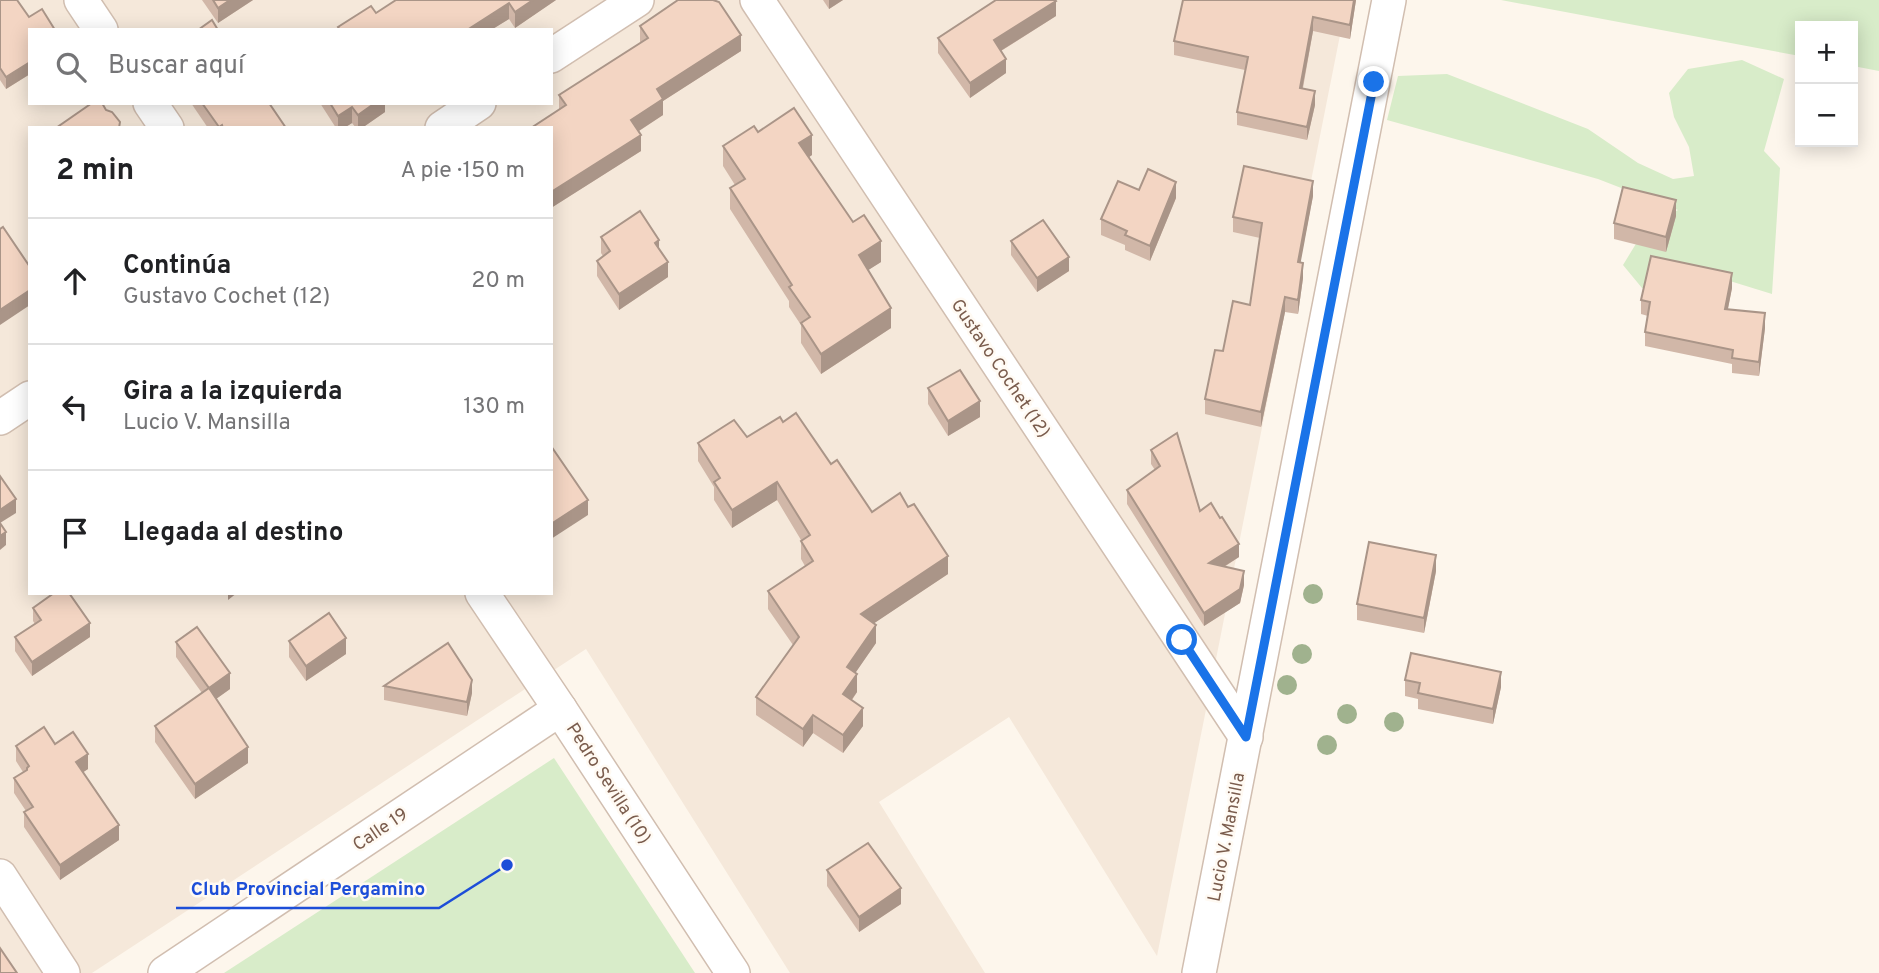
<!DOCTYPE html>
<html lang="es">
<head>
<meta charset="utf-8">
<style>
  :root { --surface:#fff; --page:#f6f6f6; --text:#202124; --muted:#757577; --line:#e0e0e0 }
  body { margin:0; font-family:Overpass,sans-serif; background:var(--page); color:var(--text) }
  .controls { position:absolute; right:21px; top:21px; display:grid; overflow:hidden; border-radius:0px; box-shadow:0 4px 18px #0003 }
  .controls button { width:63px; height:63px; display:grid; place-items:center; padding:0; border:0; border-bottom:2px solid var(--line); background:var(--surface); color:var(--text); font:35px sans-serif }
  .stop { position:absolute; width:21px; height:21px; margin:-16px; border:5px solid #1a73e8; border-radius:50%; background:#fff }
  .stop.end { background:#1a73e8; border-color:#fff; box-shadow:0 2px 7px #0008 }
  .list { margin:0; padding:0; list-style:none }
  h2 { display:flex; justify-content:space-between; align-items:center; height:91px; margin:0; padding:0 28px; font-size:30px }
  h2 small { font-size:23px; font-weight:400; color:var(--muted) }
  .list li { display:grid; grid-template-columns:46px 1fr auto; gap:21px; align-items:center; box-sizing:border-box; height:126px; padding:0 28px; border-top:2px solid var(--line) }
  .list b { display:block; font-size:26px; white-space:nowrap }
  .list p { margin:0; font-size:23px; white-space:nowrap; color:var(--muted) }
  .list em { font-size:23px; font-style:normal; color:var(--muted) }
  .icon { flex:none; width:38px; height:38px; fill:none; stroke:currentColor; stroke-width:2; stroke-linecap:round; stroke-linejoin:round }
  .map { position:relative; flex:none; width:1879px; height:973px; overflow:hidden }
  .search { position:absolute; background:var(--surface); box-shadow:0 4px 18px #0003; left:28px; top:28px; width:525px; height:77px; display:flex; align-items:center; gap:18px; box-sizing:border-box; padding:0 24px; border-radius:0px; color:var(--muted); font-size:26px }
  .panel { position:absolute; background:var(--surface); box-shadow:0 4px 18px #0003; left:28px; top:126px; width:525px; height:469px; border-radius:0px }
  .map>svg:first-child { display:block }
  .residential { fill:#f5e8da; fill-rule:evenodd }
  .green { fill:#d8ecc9 }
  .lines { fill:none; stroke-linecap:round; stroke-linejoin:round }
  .minor-casing { stroke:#d1beb0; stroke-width:36 }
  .minor { stroke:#fff; stroke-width:33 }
  .tree { fill:#a0b28e }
  .wall { fill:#d1b7a8 }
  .shaded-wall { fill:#aa9588 }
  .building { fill:#f3d5c3; stroke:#aa9588; stroke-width:2 }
  .route { stroke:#1a73e8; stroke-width:9 }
  .labels { text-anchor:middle; stroke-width:5; stroke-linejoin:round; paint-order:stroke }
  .street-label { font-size:18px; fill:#7a5c4d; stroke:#fffaf3 }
  .leader { fill:none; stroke:#1d4ed8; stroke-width:2.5 }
  .callout-dot { fill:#1d4ed8; stroke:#fffaf3; stroke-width:2.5 }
  .callout-label { font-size:19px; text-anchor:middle; font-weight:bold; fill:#1d4ed8; stroke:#fffaf3; stroke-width:5; stroke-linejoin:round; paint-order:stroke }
</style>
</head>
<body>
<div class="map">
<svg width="1879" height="973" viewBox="0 0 1879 973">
  <rect width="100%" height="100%" fill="#fdf6ec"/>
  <path class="residential" d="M0 0H1347L1157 956 1009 717 879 802 985 973H790L586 649 92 973H0ZM30 30H551V103H30ZM30 128H551V593H30Z"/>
  <g class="green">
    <polygon points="1501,0 1879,0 1879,71 1853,66 1853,26 1800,26 1800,56"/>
    <polygon points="1742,60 1784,79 1764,151 1780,168 1772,294 1691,269 1666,291 1642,288 1623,265 1645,229 1678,210 1598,179 1387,120 1398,76 1447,74 1588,129 1638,163 1673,179 1694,176 1689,147 1674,117 1669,93 1688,69"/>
    <polygon points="554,758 695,973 224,973"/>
  </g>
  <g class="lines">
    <g class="minor-casing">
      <g id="minor">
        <polyline points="81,0 101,30"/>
        <polyline points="757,0 1246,737"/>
        <polyline points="551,56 637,0"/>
        <polyline points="150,103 167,128"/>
        <polyline points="442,128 479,103"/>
        <polyline points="0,418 30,398"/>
        <polyline points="482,593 560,709 733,973"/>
        <polyline points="0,876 63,973"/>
        <polyline points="165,973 560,709"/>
        <polyline points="1199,973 1389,0"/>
      </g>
    </g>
    <use href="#minor" class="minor"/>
  </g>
  <g class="tree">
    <circle cx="1313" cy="594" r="10"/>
    <circle cx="1302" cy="654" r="10"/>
    <circle cx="1287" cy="685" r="10"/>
    <circle cx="1347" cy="714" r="10"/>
    <circle cx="1394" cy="722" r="10"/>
    <circle cx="1327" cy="745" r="10"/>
  </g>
  <g class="wall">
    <polygon points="0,0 30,30 30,74 6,89 0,80"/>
    <polygon points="202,0 253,0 218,23"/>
    <polygon points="396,0 556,0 515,28 509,19 491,30 338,30 338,27 376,13"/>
    <polygon points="823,0 843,0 829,9"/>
    <polygon points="1183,0 1356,0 1350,39 1313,31 1303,88 1315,105 1307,140 1237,125 1237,112 1245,70 1174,55 1174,41"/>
    <polygon points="1056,16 1001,51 1006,73 970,98 938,53 938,38"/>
    <polygon points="640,26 741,51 663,101 663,115 639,131 641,151 551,208 551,128 559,109 559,95 640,43"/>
    <polygon points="191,103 269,103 286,128 208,128"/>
    <polygon points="320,103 385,103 385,112 362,128 356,128 352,123 344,128 336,128"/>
    <polygon points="758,132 812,155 809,157 853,222 881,262 868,270 891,328 821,374 801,343 801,325 789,307 789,301 730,209 730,188 735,185 723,166 723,146"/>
    <polygon points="1139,190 1176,198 1150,261 1125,250 1125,245 1101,235 1101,219"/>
    <polygon points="1313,196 1300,262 1303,278 1298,314 1285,312 1261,427 1205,414 1205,399 1223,351 1250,305 1260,238 1233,232 1233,217"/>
    <polygon points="1676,216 1666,252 1614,239 1614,223"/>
    <polygon points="601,237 659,250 668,277 619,310 597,276 597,261 603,256 601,253"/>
    <polygon points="1011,241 1069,271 1037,292 1011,255"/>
    <polygon points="1732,288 1728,309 1765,328 1759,376 1732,373 1732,364 1645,346 1645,332 1648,316 1641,314 1641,300"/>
    <polygon points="928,388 980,417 948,436 928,404"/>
    <polygon points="783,422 831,464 872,512 948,574 874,623 876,643 855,673 857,692 852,700 863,726 843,753 813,733 803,747 756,715 756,697 793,645 768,609 768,591 805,566 801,559 801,540 777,500 732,528 714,500 714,487 698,461 698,443 747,437"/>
    <polygon points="1151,450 1200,511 1239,557 1224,567 1244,585 1240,603 1204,626 1127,504 1127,490 1155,470 1151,464"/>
    <polygon points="1436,571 1424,633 1357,620 1357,604"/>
    <polygon points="33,608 90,637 32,676 15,651 15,637 35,624 33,621"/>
    <polygon points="289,641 346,654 306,681 289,657"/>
    <polygon points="176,642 230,689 216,699 248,763 195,799 155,742 155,726 202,693 176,657"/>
    <polygon points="1405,680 1501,687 1493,724 1418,709 1418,699 1405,696"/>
    <polygon points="384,686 472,693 467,716 384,700"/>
    <polygon points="55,744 88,769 83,772 119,840 60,880 24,827 24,812 26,811 14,793 14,778 23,772 16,761 16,746"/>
    <polygon points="827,870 901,904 859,932 827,886"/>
  </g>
  <g class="shaded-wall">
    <polygon points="230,0 253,0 218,23 218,8"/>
    <polygon points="533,0 556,0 515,28 515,12"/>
    <polygon points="829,0 843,0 829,9"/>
    <polygon points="1354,0 1356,0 1350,39 1350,25"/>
    <polygon points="1056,1 1056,16 994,55 994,40"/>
    <polygon points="509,3 509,19 491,30 467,30"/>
    <polygon points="1313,17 1313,31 1300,101 1300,88"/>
    <polygon points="741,35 741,51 663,101 663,115 631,136 631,120 657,89"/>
    <polygon points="1006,59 1006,73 970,98 970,83"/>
    <polygon points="30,62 30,74 6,89 6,77"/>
    <polygon points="1315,91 1315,105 1307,140 1307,127"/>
    <polygon points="375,103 385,103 385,112 362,128 358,128 358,115"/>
    <polygon points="352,107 352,123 344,128 338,128 338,116"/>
    <polygon points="641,135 641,151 551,208 551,192"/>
    <polygon points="812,135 812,155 799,164 799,143"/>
    <polygon points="1313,181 1313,196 1298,277 1298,262"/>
    <polygon points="1176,182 1176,198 1150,261 1150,246"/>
    <polygon points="1676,200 1676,216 1666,252 1666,237"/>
    <polygon points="659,240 659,256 655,243"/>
    <polygon points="881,241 881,262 859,276 859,255"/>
    <polygon points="1069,257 1069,271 1037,292 1037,278"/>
    <polygon points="668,262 668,277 619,310 619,294"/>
    <polygon points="1303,263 1303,278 1298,314 1298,300"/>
    <polygon points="1732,273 1732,288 1725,323 1725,309"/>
    <polygon points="30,290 30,305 0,325 0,310"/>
    <polygon points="1285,297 1285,312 1261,427 1261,412"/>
    <polygon points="891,308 891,328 821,374 821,354"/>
    <polygon points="1765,313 1765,328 1759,376 1759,362"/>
    <polygon points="980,401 980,417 948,436 948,421"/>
    <polygon points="777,482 777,500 732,528 732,510"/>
    <polygon points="16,499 16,513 0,523 0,510"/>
    <polygon points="588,500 588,515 551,539 551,524"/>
    <polygon points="6,532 6,545 0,550 0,536"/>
    <polygon points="1239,544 1239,557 1209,576 1209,563"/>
    <polygon points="1436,555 1436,571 1424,633 1424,618"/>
    <polygon points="948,556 948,574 861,632 861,614"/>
    <polygon points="1244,571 1244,585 1240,603 1204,626 1204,613"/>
    <polygon points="228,593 237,593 228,600"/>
    <polygon points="90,623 90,637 32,676 32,662"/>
    <polygon points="876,625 876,643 847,685 847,667"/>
    <polygon points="346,638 346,654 306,681 306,666"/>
    <polygon points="1501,672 1501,687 1493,724 1493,709"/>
    <polygon points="230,673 230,689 209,704 209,688"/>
    <polygon points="857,674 857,692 843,712 843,694"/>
    <polygon points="472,680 472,693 467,716 467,702"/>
    <polygon points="863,708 863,726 843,753 843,735"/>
    <polygon points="813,715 813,733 803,747 803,729"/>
    <polygon points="248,747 248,763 195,799 195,784"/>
    <polygon points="88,754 88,769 76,777 76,762"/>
    <polygon points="119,825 119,840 60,880 60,865"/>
    <polygon points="901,888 901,904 859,932 859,917"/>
  </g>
  <g class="building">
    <polygon points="0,0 17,0 29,17 42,9 55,30 30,30 30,62 6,77 0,68"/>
    <polygon points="213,0 230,0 218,8"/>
    <polygon points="396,0 533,0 515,12 509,3 467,30 340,30 338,27 371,6 376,13"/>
    <polygon points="678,0 713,0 719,2 741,35 657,89 663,99 631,120 641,135 551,192 551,128 531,128 566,105 559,95 648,38 640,26"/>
    <polygon points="996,0 1055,0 1056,1 994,40 1006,59 970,83 938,38"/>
    <polygon points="1183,0 1354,0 1350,25 1313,17 1300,88 1315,91 1307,127 1237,112 1248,57 1174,41"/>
    <polygon points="212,20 218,30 198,30"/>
    <polygon points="92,103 102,103 106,110 112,112 120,122 119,128 56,128"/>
    <polygon points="202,103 269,103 286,128 223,128 222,125 219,127"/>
    <polygon points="330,103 375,103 358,115 352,107 338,116"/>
    <polygon points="794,108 812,135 799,143 853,222 864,215 881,241 859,255 891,308 821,354 801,323 810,317 789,287 792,285 730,188 745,179 723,146 754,126 758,132"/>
    <polygon points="1244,166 1313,181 1298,262 1303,263 1298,300 1285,297 1261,412 1205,399 1215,350 1223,351 1233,301 1250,305 1262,223 1233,217"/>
    <polygon points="1148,169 1176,182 1150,246 1125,235 1127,231 1101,219 1118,181 1139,190"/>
    <polygon points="1623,187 1676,200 1666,237 1614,223"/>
    <polygon points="640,211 659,240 655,243 668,262 619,294 597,261 610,251 601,237"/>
    <polygon points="1043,220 1069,257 1037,278 1011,241"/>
    <polygon points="3,227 30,267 30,290 0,310 0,229"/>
    <polygon points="1651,256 1732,273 1725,309 1765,313 1759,362 1732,358 1733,350 1645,332 1650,302 1641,300"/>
    <polygon points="960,370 980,401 948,421 928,388"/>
    <polygon points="796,413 831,464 837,460 872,512 900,493 908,507 914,504 948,556 861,614 876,625 847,667 857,674 843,694 863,708 843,735 813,715 803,729 756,697 799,637 768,591 813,561 801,541 810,535 777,482 732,510 714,482 720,478 698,443 734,420 747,437 780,417 783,422"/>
    <polygon points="1177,433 1200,511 1211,503 1220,518 1222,517 1239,544 1209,563 1244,571 1240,589 1204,613 1127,490 1160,466 1151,450"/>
    <polygon points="551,446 588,500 551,524"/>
    <polygon points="0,476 16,499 0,510"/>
    <polygon points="0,523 6,532 0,536"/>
    <polygon points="1369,542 1436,555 1424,618 1357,604"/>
    <polygon points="54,593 69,593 90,623 32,662 15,637 41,620 33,608"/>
    <polygon points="329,613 346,638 306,666 289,641"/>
    <polygon points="197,627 230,673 209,688 176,642"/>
    <polygon points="448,643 472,680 467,702 384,686"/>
    <polygon points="1411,653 1501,672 1493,709 1418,693 1420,683 1405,680"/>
    <polygon points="209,688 248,747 195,784 155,726"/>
    <polygon points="44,727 55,744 73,732 88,754 76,762 119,825 60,865 24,812 33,807 14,778 27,770 27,768 29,766 16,746"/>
    <polygon points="868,843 901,888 859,917 827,870"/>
    <polygon points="0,948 17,973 0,973"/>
  </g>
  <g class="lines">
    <polyline class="route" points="1182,640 1246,737 1374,82"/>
  </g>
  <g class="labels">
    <g class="street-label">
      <text transform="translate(1001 368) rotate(56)" y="6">Gustavo Cochet (12)</text>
      <text transform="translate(609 783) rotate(57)" y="6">Pedro Sevilla (10)</text>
      <text transform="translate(380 829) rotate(-34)" y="6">Calle 19</text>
      <text transform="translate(1226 837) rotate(-79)" y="6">Lucio V. Mansilla</text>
    </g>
  </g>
  <path class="leader" d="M507 865L439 908H176"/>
  <circle class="callout-dot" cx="507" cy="865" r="7"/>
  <g class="callout-label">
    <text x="308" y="895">Club Provincial Pergamino</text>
  </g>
</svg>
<div class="controls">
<button>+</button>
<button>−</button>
</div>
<div class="stop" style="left:1182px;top:640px"></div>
<div class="stop end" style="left:1374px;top:82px"></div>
<div class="search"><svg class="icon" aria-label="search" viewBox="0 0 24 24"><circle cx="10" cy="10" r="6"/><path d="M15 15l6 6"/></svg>Buscar aquí</div>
<section class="panel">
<h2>2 min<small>A pie · 150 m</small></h2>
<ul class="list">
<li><svg class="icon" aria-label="ahead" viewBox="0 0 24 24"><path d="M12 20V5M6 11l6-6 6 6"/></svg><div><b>Continúa</b><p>Gustavo Cochet (12)</p></div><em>20 m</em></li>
<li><svg class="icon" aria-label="left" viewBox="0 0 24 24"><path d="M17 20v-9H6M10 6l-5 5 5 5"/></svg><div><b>Gira a la izquierda</b><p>Lucio V. Mansilla</p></div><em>130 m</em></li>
<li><svg class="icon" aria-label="arrive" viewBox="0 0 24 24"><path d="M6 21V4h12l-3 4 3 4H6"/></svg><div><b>Llegada al destino</b></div></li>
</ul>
</section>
</div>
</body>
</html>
